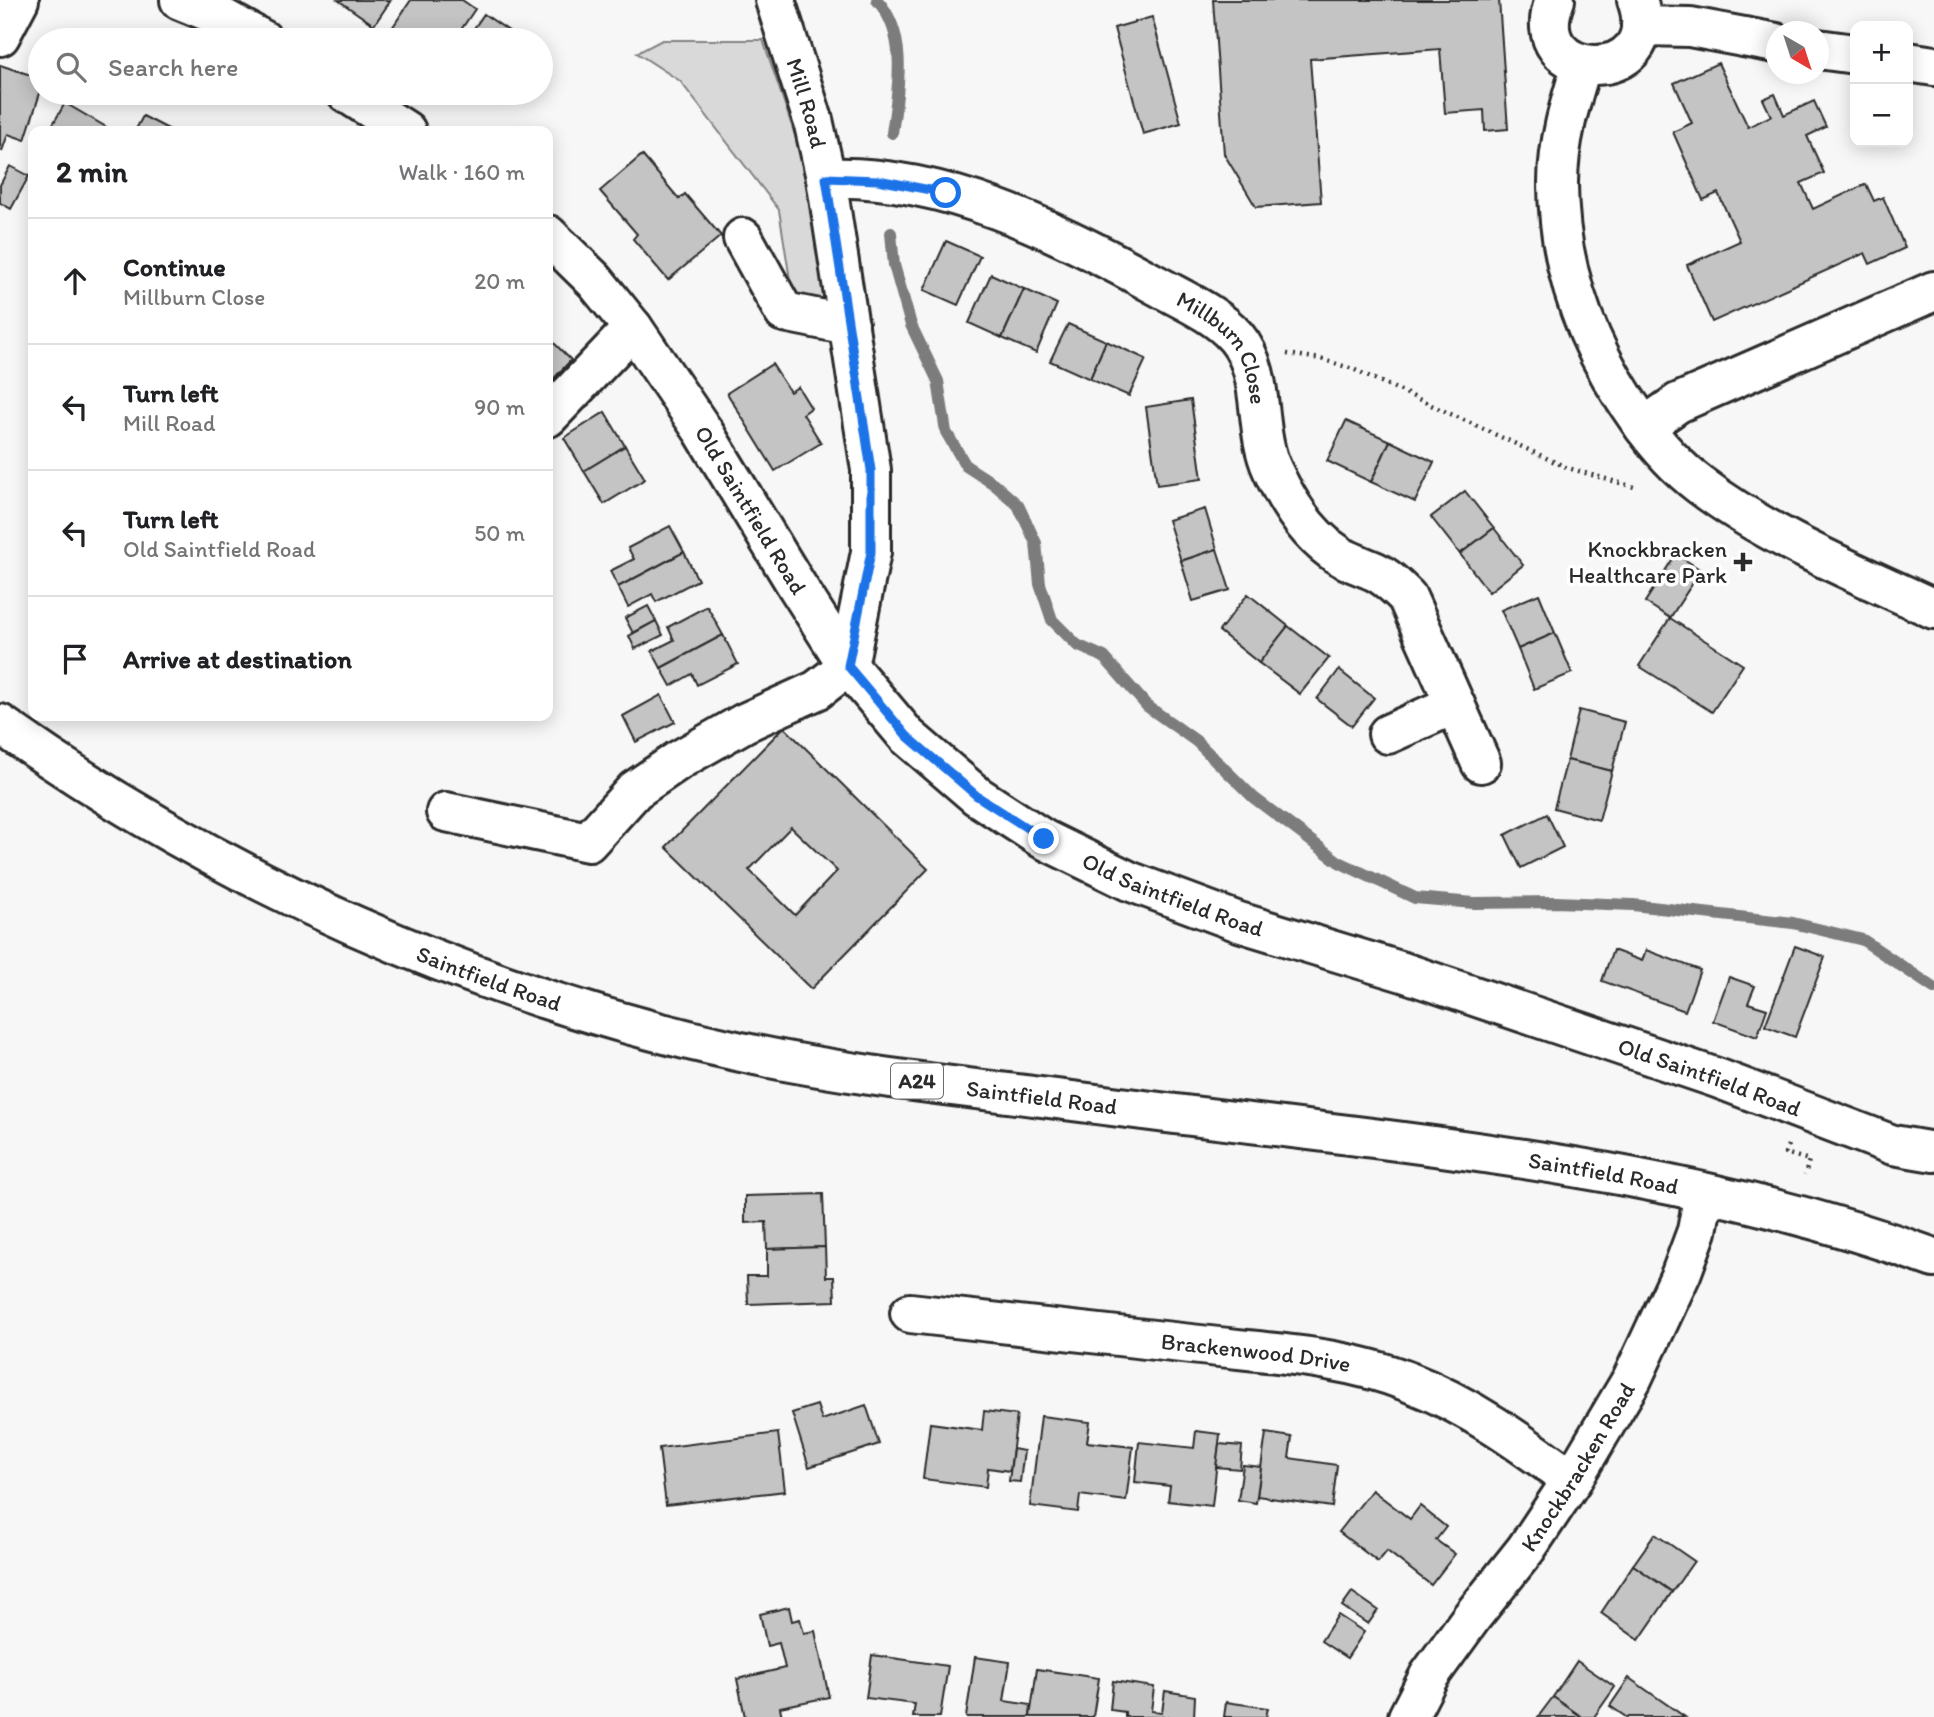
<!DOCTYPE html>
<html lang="en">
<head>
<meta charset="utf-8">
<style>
  :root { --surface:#fff; --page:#f6f6f6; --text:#202124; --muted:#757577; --line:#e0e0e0 }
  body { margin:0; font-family:Itim,sans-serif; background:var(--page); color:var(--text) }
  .controls { position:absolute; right:21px; top:21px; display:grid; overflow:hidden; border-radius:14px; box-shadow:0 4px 18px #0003 }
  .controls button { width:63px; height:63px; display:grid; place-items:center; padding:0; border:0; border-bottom:2px solid var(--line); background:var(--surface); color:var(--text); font:35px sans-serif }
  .compass { position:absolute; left:1766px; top:21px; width:63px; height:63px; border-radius:50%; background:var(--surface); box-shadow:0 4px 18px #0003; rotate:141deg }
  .stop { position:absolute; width:21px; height:21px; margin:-16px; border:5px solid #1a73e8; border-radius:50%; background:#fff }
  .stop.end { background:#1a73e8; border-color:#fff; box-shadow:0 2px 7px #0008 }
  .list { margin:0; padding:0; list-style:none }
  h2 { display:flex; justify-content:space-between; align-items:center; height:91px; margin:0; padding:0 28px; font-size:30px }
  h2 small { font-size:23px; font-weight:400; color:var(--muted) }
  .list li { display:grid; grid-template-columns:46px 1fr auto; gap:21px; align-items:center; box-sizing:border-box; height:126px; padding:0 28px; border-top:2px solid var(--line) }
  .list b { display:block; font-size:26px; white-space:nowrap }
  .list p { margin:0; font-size:23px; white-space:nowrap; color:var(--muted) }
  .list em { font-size:23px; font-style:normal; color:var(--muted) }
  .icon { flex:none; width:38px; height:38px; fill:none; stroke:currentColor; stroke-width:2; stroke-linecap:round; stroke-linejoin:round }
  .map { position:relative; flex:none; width:1934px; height:1717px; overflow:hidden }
  .search { position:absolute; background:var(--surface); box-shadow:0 4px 18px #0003; left:28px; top:28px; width:525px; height:77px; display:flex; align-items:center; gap:18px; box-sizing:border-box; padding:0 24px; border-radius:38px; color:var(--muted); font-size:26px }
  .panel { position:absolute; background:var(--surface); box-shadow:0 4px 18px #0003; left:28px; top:126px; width:525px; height:595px; border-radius:14px }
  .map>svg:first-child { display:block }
  .green { fill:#d9d9d9; stroke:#828282; stroke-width:2 }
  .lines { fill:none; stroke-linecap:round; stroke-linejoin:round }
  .stream { stroke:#7b7b7b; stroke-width:12 }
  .building { fill:#c4c4c4; stroke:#2b2b2b; stroke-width:2; fill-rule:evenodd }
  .minor-casing { stroke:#2b2b2b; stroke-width:44 }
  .highway-casing { stroke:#2b2b2b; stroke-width:44 }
  .path { stroke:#2b2b2b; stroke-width:4.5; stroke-dasharray:2 5; stroke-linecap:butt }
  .minor { stroke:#fff; stroke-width:38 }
  .highway { stroke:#fff; stroke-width:38 }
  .route { stroke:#1a73e8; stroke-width:9 }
  .poi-dot { fill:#2b2b2b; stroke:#fff; stroke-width:2.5 }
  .labels { text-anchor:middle; stroke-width:7; stroke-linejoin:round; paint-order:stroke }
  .shield { fill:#fff; stroke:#6b6b6b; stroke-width:2 }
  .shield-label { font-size:21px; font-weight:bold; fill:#2b2b2b }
  .street-label { font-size:23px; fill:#2b2b2b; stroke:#fff }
  .poi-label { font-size:23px; fill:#2b2b2b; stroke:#fff; text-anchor:end }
</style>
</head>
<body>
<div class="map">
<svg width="1934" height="1717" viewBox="0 0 1934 1717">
  <rect width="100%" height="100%" fill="#f7f7f7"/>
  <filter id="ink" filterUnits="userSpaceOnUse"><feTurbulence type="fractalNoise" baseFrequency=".0143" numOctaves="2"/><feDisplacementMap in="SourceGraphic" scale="14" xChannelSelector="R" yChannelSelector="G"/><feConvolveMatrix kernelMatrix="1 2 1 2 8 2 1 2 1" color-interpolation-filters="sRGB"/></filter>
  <g filter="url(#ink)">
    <polygon class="green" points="662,40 763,40 808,174 826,298 793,299 779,210 680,81 637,53"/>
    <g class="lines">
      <g class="stream">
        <path d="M877 0C909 35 898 90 892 133"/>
        <polyline points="891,233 894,265 911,325 938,381 946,432 966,466 994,484 1018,505 1036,543 1040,584 1052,620 1077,645 1104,657 1147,706 1196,741 1254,798 1339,862 1415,898 1474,903 1556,902 1633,905 1793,923 1863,940 1934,988"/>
      </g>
    </g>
    <g class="building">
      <polygon points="338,0 391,0 374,25"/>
      <polygon points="411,0 462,0 475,9 454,40 397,40 388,34"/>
      <polygon points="1213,0 1499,0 1508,129 1485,131 1484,110 1445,113 1440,49 1310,59 1321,202 1256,207 1224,154"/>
      <polygon points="484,14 522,40 466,40"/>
      <polygon points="1152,17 1181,123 1143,134 1114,28"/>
      <polygon points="1718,63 1748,127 1771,116 1763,99 1775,94 1784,115 1814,101 1826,127 1807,136 1824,173 1801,183 1813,209 1866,184 1874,201 1883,197 1905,248 1870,264 1865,253 1712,322 1687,265 1740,241 1718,193 1703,200 1673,132 1692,123 1674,83"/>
      <polygon points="0,65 40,78 40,93 25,140 8,134 2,151 0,150"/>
      <polygon points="478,93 503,93 495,104"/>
      <polygon points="65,103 113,131 49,131"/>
      <polygon points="143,116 172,131 135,131"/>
      <polygon points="642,155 679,199 685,194 721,236 668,280 633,239 637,234 600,191"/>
      <polygon points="10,166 29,176 11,209 0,203 0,185"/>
      <polygon points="946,241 980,256 958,305 924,290"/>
      <polygon points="991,274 1024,289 1002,338 969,323"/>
      <polygon points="1024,289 1057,304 1036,353 1002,338"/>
      <polygon points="1068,324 1106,341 1090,379 1050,361"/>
      <polygon points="548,337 571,360 548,385"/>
      <polygon points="1106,341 1146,359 1129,396 1090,379"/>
      <polygon points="772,364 790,392 798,387 811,408 803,414 821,443 775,471 727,393"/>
      <polygon points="1191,400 1202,479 1157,485 1146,407"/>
      <polygon points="605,412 625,446 584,471 564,438"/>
      <polygon points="1346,421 1390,441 1371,482 1327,461"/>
      <polygon points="1390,441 1434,462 1415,502 1371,482"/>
      <polygon points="625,446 645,479 604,504 584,471"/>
      <polygon points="1465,491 1494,528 1460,554 1431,517"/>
      <polygon points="1205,509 1217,549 1181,561 1168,520"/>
      <polygon points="670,526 684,552 618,587 610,571 634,559 628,548"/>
      <polygon points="1494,528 1523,565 1489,592 1460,554"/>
      <polygon points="1217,549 1230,590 1193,601 1181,561"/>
      <polygon points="684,552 698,580 656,602 652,594 628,607 618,587"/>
      <polygon points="1676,554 1701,570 1670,618 1645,602"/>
      <polygon points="1248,594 1288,626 1259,663 1219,631"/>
      <polygon points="1539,594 1555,633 1518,649 1501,610"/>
      <polygon points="648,606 656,621 633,633 625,618"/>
      <polygon points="707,606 723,635 661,668 652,651 674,640 668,627"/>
      <polygon points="1670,618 1743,665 1712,712 1639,666"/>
      <polygon points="656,621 663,635 635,649 629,636"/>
      <polygon points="1288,626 1329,658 1300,694 1259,663"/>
      <polygon points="1555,633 1572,673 1534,689 1518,649"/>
      <polygon points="723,635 738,664 697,685 692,674 671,686 661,668"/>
      <polygon points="1339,670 1374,698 1352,726 1317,699"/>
      <polygon points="661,695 675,722 636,742 623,716"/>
      <polygon points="1579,710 1625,722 1612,771 1567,760"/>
      <path d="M784 727 928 869 811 989 666 847ZM791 827 837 871 795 915 749 870Z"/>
      <polygon points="1567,760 1612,771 1599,820 1554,808"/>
      <polygon points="1547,814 1563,847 1521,868 1505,835"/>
      <polygon points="1795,946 1825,957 1795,1037 1765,1026"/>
      <polygon points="1613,950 1642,961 1646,950 1700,970 1685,1011 1602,981"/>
      <polygon points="1729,977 1755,986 1748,1003 1767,1009 1757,1037 1713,1021"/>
      <polygon points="823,1194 825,1247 767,1249 766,1222 745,1223 745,1196"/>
      <polygon points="825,1247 826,1277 834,1277 835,1301 748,1304 747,1276 767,1276 767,1249"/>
      <polygon points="817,1405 822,1420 866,1405 879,1444 809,1467 792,1413"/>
      <polygon points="984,1411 1017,1415 1010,1471 988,1468 986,1487 923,1479 930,1423 982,1430"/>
      <polygon points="1041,1416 1090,1422 1087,1442 1133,1447 1126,1501 1080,1495 1078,1512 1030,1506"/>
      <polygon points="1196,1431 1220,1434 1212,1506 1168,1501 1170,1486 1135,1482 1139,1442 1194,1448"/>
      <polygon points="778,1433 785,1491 666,1505 659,1448"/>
      <polygon points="1266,1433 1292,1437 1289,1458 1337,1465 1332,1507 1257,1496"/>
      <polygon points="1219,1444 1242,1446 1240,1469 1216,1467"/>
      <polygon points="1013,1449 1024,1451 1020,1482 1009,1481"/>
      <polygon points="1243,1465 1261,1467 1256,1503 1238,1500"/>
      <polygon points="1372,1490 1410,1519 1420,1506 1446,1527 1436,1540 1455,1554 1431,1585 1387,1551 1378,1562 1339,1532"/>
      <polygon points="1655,1534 1694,1561 1672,1592 1633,1565"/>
      <polygon points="1633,1565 1672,1592 1639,1640 1601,1613"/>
      <polygon points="1352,1592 1378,1610 1368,1624 1342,1606"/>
      <polygon points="789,1607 792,1621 800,1619 804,1633 815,1631 829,1697 780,1707 782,1717 745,1717 737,1679 785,1668 779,1643 767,1646 760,1614"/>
      <polygon points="1338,1615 1364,1632 1347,1658 1321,1641"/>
      <polygon points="872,1655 948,1666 940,1717 913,1717 915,1704 866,1698"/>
      <polygon points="975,1657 1010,1662 1004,1701 1031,1705 1030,1717 966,1717"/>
      <polygon points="1577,1661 1615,1687 1594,1717 1582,1717 1553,1697"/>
      <polygon points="1037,1669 1099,1678 1093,1717 1030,1717"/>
      <polygon points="1629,1678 1685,1717 1626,1717 1610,1706"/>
      <polygon points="1113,1681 1154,1687 1151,1711 1162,1712 1165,1691 1195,1696 1194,1717 1125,1717 1125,1712 1110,1710"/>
      <polygon points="1553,1697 1582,1717 1538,1717"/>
      <polygon points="1226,1702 1268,1708 1266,1717 1224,1717"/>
    </g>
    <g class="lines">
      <g class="minor-casing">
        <g id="minor">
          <polyline points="180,0 217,15 263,40"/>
          <path id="s1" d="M775 0 813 120 826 178 871 470V552L848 666"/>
          <path d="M1555 0C1521 85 1668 88 1637 0"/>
          <polyline points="1641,26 1690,27 1776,43"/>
          <polyline points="0,36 19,0"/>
          <polyline points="1818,49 1855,54"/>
          <polyline points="1908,62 1934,66"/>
          <path d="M1582 64C1570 103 1558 142 1558 183 1558 272 1588 349 1639 420 1656 444 1676 467 1700 485 1770 538 1855 572 1934 609"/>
          <polyline points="347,93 406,131"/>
          <path id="s2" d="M826 178C941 173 1058 231 1156 285 1183 300 1216 314 1236 337 1267 374 1253 428 1272 469 1287 502 1309 537 1340 556 1350 562 1363 566 1374 571 1387 577 1397 587 1407 597L1481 763"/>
          <path id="s3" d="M548 235 595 281 633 328 703 431 797 586 848 666 907 736 977 796 1043 839 1129 881 1239 922 1403 972 1717 1078 1893 1145 1934 1152"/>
          <polyline points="743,238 784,312 849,325"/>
          <polyline points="548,417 633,328"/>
          <polyline points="1644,427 1678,403 1934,291"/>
          <polyline points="1388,734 1455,704"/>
          <polyline points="446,812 588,842 635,790 679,760 744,723 817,690 848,666"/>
          <path id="s4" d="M910 1313C1007 1324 1104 1335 1200 1345 1270 1353 1344 1356 1409 1382 1469 1405 1520 1442 1572 1480"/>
          <path id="s5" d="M1408 1717 1429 1676 1471 1618 1526 1549 1572 1480 1632 1379 1681 1274 1697 1231 1704 1193"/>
        </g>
      </g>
      <g class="highway-casing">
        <g id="highway">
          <path id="s6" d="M0 724C220 880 476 995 741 1052 837 1073 935 1084 1033 1096 1127 1108 1222 1120 1316 1131 1525 1156 1736 1186 1934 1258"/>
        </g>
      </g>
      <g class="path">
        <polyline points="1287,354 1321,359 1353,369 1568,468 1634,487"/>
        <polyline points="1788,1145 1785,1153 1809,1160 1805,1175"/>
      </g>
      <use href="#minor" class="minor"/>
      <use href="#highway" class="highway"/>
    </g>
  </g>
  <g class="lines" filter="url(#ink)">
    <polyline class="route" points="946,193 878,180 826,178 871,470 871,552 848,666 907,736 977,796 1044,839"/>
  </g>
  <path class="poi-dot" d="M1739.5 551.5h7v7h7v7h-7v7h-7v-7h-7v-7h7z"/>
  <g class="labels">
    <rect class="shield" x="891" y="1063.5" width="52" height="35" rx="5"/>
    <g class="shield-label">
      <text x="917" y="1088">A24</text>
    </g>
    <g class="street-label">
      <text dy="8" stroke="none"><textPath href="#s1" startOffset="108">Mill Road</textPath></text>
      <text dy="8" stroke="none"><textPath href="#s2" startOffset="448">Millburn Close</textPath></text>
      <text dy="8" stroke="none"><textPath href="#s3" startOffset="343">Old Saintfield Road</textPath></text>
      <text dy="8" stroke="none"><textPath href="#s3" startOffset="931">Old Saintfield Road</textPath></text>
      <text dy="8" stroke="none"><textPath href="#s6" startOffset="553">Saintfield Road</textPath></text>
      <text dy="8" stroke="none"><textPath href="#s3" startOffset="1498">Old Saintfield Road</textPath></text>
      <text dy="8" stroke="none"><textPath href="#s6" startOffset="1120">Saintfield Road</textPath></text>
      <text dy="8" stroke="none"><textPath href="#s6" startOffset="1687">Saintfield Road</textPath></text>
      <text dy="8" stroke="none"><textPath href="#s4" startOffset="348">Brackenwood Drive</textPath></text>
      <text dy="8" stroke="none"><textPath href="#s5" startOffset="303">Knockbracken Road</textPath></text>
    </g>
    <g class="poi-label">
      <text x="1727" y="557">Knockbracken<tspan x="1727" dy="26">Healthcare Park</tspan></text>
    </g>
  </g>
</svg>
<div class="controls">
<button>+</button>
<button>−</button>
</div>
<svg class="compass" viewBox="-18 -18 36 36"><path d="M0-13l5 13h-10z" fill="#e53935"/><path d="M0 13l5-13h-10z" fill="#757577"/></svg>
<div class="stop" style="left:946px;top:193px"></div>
<div class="stop end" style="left:1044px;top:839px"></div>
<div class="search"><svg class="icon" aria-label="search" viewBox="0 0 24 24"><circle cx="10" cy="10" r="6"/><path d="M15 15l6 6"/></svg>Search here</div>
<section class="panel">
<h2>2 min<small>Walk · 160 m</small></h2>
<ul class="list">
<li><svg class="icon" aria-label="ahead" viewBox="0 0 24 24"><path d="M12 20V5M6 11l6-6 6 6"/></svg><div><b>Continue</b><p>Millburn Close</p></div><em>20 m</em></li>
<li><svg class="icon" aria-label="left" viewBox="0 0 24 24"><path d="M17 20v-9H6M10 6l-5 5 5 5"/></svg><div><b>Turn left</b><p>Mill Road</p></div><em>90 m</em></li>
<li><svg class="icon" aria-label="left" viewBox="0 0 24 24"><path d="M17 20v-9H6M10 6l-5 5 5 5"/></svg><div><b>Turn left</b><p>Old Saintfield Road</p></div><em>50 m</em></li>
<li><svg class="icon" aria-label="arrive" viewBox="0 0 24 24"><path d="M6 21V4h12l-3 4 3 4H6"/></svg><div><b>Arrive at destination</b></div></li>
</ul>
</section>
</div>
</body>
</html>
